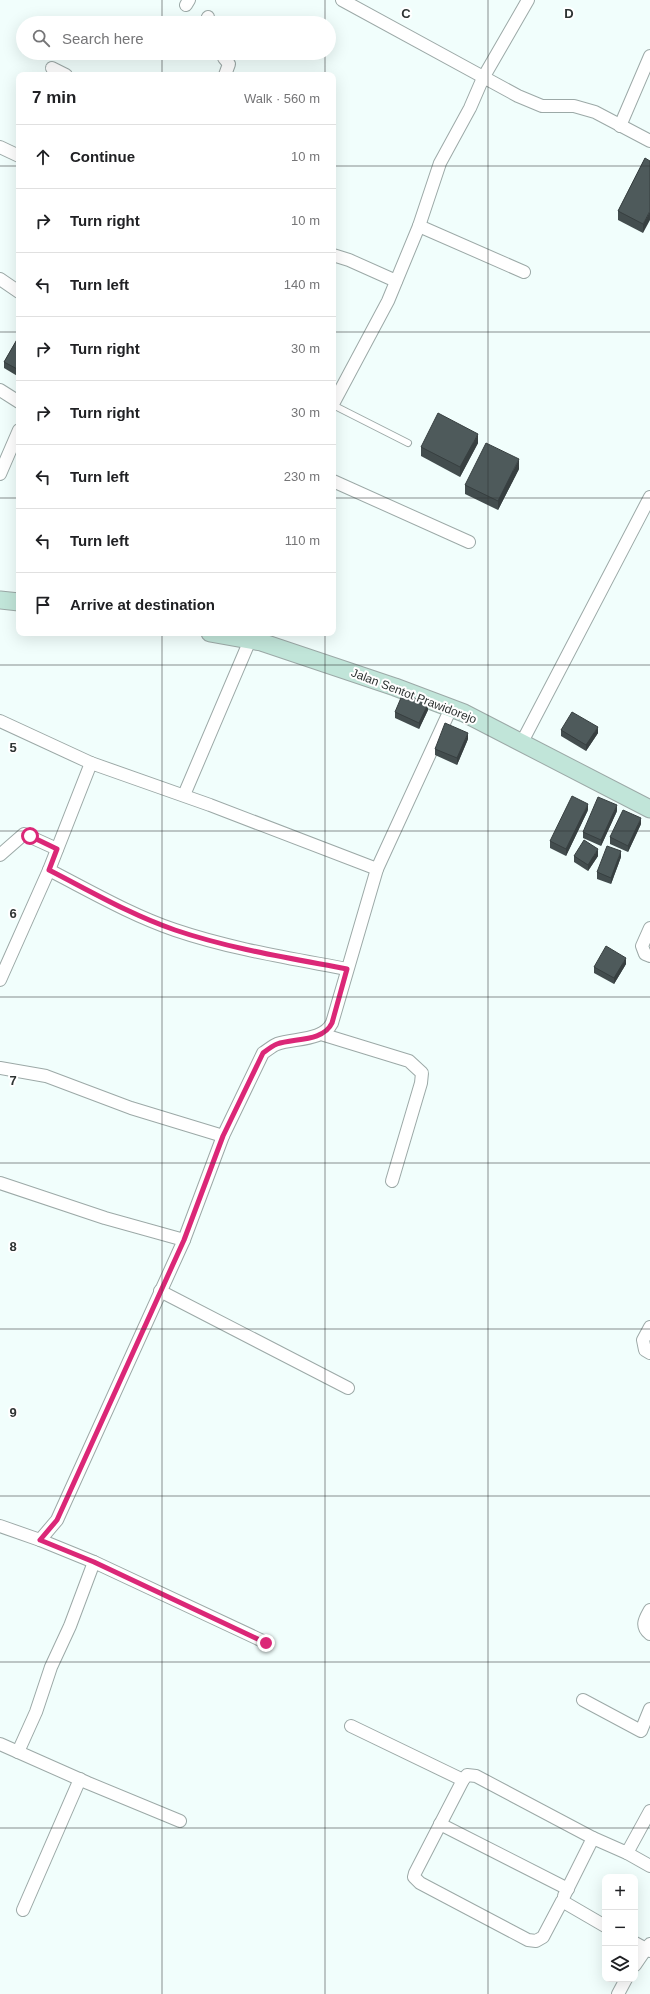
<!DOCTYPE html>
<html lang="en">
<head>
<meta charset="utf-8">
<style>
  :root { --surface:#fff; --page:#f2f2f2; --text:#202124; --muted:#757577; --line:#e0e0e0 }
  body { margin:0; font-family:Arial,sans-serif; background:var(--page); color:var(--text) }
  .controls { position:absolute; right:12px; bottom:12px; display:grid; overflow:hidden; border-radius:8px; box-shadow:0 4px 16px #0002 }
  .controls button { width:36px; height:36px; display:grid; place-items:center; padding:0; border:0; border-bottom:1px solid var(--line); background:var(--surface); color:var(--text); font:20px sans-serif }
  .stop { position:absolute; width:12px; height:12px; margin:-9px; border:3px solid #db2777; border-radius:50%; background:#fff }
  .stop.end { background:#db2777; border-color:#fff; box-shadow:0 1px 4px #0008 }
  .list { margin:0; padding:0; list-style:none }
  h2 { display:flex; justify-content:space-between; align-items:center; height:52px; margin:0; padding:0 16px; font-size:17px }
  h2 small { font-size:13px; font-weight:400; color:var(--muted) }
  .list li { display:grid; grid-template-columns:26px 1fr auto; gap:12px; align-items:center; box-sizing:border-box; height:64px; padding:0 16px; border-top:1px solid var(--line) }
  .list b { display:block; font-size:15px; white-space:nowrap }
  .list em { font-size:13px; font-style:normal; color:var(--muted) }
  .icon { flex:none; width:22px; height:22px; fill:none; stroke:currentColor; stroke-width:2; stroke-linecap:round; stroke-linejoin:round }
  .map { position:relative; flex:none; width:650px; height:1994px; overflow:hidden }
  .search { position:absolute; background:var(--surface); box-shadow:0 4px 16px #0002; left:16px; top:16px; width:320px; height:44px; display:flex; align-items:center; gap:10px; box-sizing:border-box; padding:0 14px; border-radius:22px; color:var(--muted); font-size:15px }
  .panel { position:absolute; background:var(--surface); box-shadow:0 4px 16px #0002; left:16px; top:72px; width:320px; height:564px; border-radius:8px }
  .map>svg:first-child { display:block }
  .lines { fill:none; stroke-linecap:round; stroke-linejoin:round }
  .service-casing { stroke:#9ca9a7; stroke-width:8 }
  .minor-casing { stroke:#9ca9a7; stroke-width:14 }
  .secondary-casing { stroke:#9ca9a7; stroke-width:19 }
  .service { stroke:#fff; stroke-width:6 }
  .minor { stroke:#fff; stroke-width:12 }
  .secondary { stroke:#c1e5d9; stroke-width:17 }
  .wall { fill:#434d4e }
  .shaded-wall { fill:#373f40 }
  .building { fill:#4e5a5b; stroke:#373f40 }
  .route { stroke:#db2777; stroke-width:5 }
  .grid { fill:none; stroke:#2f3433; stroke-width:1; stroke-opacity:0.55 }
  .labels { text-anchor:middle; stroke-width:4; stroke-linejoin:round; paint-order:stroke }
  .street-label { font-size:12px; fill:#2f3433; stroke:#fff }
  .grid-label { font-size:13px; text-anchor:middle; font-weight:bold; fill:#2f3433; stroke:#fff; stroke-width:4; stroke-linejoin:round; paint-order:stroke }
</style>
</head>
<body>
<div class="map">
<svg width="650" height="1994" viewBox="0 0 650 1994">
  <rect width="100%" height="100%" fill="#f1fefc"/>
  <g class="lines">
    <g class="service-casing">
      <polyline id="service" points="333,405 408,443"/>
    </g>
    <g class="minor-casing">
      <g id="minor">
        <polyline points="342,0 518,96 542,106 574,106 595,112 650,141"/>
        <polyline points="186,5 189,0"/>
        <polyline points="206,23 208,17"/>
        <polyline points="224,53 224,58 229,64 225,75"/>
        <polyline points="52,68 66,75"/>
        <polyline points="620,126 650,56"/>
        <polyline points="0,147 19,156"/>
        <polyline points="419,226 524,272"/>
        <polyline points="333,255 349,260 396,281"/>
        <polyline points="0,279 19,292"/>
        <polyline points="0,390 19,402"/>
        <polyline points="333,404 388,301 419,226 440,163 470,108 483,78 528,0"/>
        <polyline points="0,474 19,430"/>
        <polyline points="333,481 469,542"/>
        <polyline points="0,721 91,763"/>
        <polyline points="522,742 650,497"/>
        <polyline points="184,795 253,633"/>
        <polyline points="0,855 24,834 57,849"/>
        <path d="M49 870C90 891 131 915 175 930 231 949 289 958 347 969"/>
        <polyline points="650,928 642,946 645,954 650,956"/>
        <polyline points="0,980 49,870 91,763 210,805 377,869"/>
        <polyline points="321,1034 409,1061 422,1073 421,1083 392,1181"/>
        <polyline points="0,1068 46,1076 131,1108 223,1136"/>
        <polyline points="0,1183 105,1218 184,1240"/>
        <polyline points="160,1291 348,1388"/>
        <polyline points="650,1327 643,1340 645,1350 650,1353"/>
        <path d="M0 1526 40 1540 57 1520 184 1240 223 1136 263 1053C268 1050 272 1046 277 1044 295 1038 323 1041 332 1023L377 869 451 708"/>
        <polyline points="40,1540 94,1562 267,1643"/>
        <path d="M650 1610C645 1619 640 1626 650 1634"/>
        <polyline points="583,1700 641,1731 650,1709"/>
        <polyline points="351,1726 463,1780"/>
        <polyline points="0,1744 88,1783 180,1821"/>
        <polyline points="18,1752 36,1712 51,1667 70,1626 94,1562"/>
        <polyline points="440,1824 568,1889"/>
        <polyline points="627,1853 650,1866"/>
        <polyline points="564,1896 593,1838"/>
        <polyline points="23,1910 80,1779"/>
        <polyline points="605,1926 562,1901 543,1937 536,1941 528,1940 420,1883 414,1877 415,1873 463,1780 467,1775 476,1776 593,1838 627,1853 650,1811"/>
        <polyline points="635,1943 646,1949 650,1944"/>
        <polyline points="635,1965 646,1949 650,1951"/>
        <polyline points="618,1994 626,1979"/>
      </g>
    </g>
    <g class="secondary-casing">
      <g id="secondary">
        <polyline points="0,600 19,602"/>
        <polyline points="210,633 261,642 395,687 464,713 650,809"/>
      </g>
    </g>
    <use href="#service" class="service"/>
    <use href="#minor" class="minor"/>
    <use href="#secondary" class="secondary"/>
  </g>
  <g class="wall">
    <polygon points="645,158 643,233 618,220 618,211"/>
    <polygon points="19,336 19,377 4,368 4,362"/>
    <polygon points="478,443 460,477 421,456 421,447"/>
    <polygon points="519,469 498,510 465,494 465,485"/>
    <polygon points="428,710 419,729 395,718 395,712"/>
    <polygon points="561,730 598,733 586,751 561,736"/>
    <polygon points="468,739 457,765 435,755 435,749"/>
    <polygon points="588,810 566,856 550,848 550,841"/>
    <polygon points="617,811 601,846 583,838 583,832"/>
    <polygon points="641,824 628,852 610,844 610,837"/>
    <polygon points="574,856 598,856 588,871 574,862"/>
    <polygon points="621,857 611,884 597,879 597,872"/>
    <polygon points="626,964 614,984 594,973 594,967"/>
  </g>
  <g class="shaded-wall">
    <polygon points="650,211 650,220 643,233 643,224"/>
    <polygon points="478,434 478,443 460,477 460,467"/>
    <polygon points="519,459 519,469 498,510 498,501"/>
    <polygon points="428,704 428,710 419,729 419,723"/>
    <polygon points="598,727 598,733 586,751 586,745"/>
    <polygon points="468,733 468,739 457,765 457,758"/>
    <polygon points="588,804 588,810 566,856 566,849"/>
    <polygon points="617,805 617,811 601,846 601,840"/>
    <polygon points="641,818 641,824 628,852 628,846"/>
    <polygon points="598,849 598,856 588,871 588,865"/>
    <polygon points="621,851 621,857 611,884 611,878"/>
    <polygon points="626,958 626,964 614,984 614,978"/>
  </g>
  <g class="building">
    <polygon points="645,158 650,161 650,211 643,224 618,211"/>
    <polygon points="19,336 19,370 4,362"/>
    <polygon points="438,413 478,434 460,467 421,447"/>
    <polygon points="486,443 519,459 498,501 465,485"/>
    <polygon points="403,693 428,704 419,723 395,712"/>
    <polygon points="572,712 598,727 586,745 561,730"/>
    <polygon points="445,723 468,733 457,758 435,749"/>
    <polygon points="572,796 588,804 566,849 550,841"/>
    <polygon points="598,797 617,805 601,840 583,832"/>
    <polygon points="623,810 641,818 628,846 610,837"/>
    <polygon points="584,840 598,849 588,865 574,856"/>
    <polygon points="607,846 621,851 611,878 597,872"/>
    <polygon points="606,946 626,958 614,978 594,967"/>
  </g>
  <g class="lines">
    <path class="route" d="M30 836 57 849 49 870C90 891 131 915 175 930 231 949 289 958 347 969L332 1023C323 1042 294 1038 277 1044 272 1046 267 1050 263 1053L223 1136 184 1240 57 1520 40 1540 94 1562 266 1643"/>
  </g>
  <path class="grid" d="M162 0V23M325 0V23M488 0V1994M162 53V75M325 53V75M0 166H19M333 166H650M0 332H19M333 332H650M0 498H19M333 498H650M162 633V1994M325 633V1994M0 665H650M0 831H650M0 997H650M0 1163H650M0 1329H650M0 1496H650M0 1662H650M0 1828H650"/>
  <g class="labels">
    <g class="street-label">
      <text transform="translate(414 696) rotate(21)" y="4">Jalan Sentot Prawidorejo</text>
    </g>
  </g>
  <g class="grid-label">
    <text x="406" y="18">C</text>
    <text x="569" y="18">D</text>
    <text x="13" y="752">5</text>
    <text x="13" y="918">6</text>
    <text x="13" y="1085">7</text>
    <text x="13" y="1251">8</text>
    <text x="13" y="1417">9</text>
  </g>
</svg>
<div class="controls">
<button>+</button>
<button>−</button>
<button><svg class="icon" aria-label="layers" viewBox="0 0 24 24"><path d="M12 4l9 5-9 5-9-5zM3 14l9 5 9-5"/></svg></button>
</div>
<div class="stop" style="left:30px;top:836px"></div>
<div class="stop end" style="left:266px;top:1643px"></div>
<div class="search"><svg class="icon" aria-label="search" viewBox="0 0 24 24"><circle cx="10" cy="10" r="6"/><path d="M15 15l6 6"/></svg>Search here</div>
<section class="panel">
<h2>7 min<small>Walk · 560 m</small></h2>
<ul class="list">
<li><svg class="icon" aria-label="ahead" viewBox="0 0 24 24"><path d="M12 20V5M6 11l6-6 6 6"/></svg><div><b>Continue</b></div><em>10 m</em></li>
<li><svg class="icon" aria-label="right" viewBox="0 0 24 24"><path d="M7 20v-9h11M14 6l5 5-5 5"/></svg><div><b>Turn right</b></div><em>10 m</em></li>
<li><svg class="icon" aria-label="left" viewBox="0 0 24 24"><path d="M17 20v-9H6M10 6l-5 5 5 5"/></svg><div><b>Turn left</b></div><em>140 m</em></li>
<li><svg class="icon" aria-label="right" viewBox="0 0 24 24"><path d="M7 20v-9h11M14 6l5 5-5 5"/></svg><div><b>Turn right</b></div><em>30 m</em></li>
<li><svg class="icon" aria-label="right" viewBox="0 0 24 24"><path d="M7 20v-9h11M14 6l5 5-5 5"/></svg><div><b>Turn right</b></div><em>30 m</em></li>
<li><svg class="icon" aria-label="left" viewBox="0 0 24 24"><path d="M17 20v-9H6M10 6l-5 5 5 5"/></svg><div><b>Turn left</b></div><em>230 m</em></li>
<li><svg class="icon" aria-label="left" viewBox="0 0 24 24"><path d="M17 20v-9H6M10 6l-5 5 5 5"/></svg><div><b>Turn left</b></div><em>110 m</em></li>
<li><svg class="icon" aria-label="arrive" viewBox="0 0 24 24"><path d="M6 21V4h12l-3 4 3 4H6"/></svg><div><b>Arrive at destination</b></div></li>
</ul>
</section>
</div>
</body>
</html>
